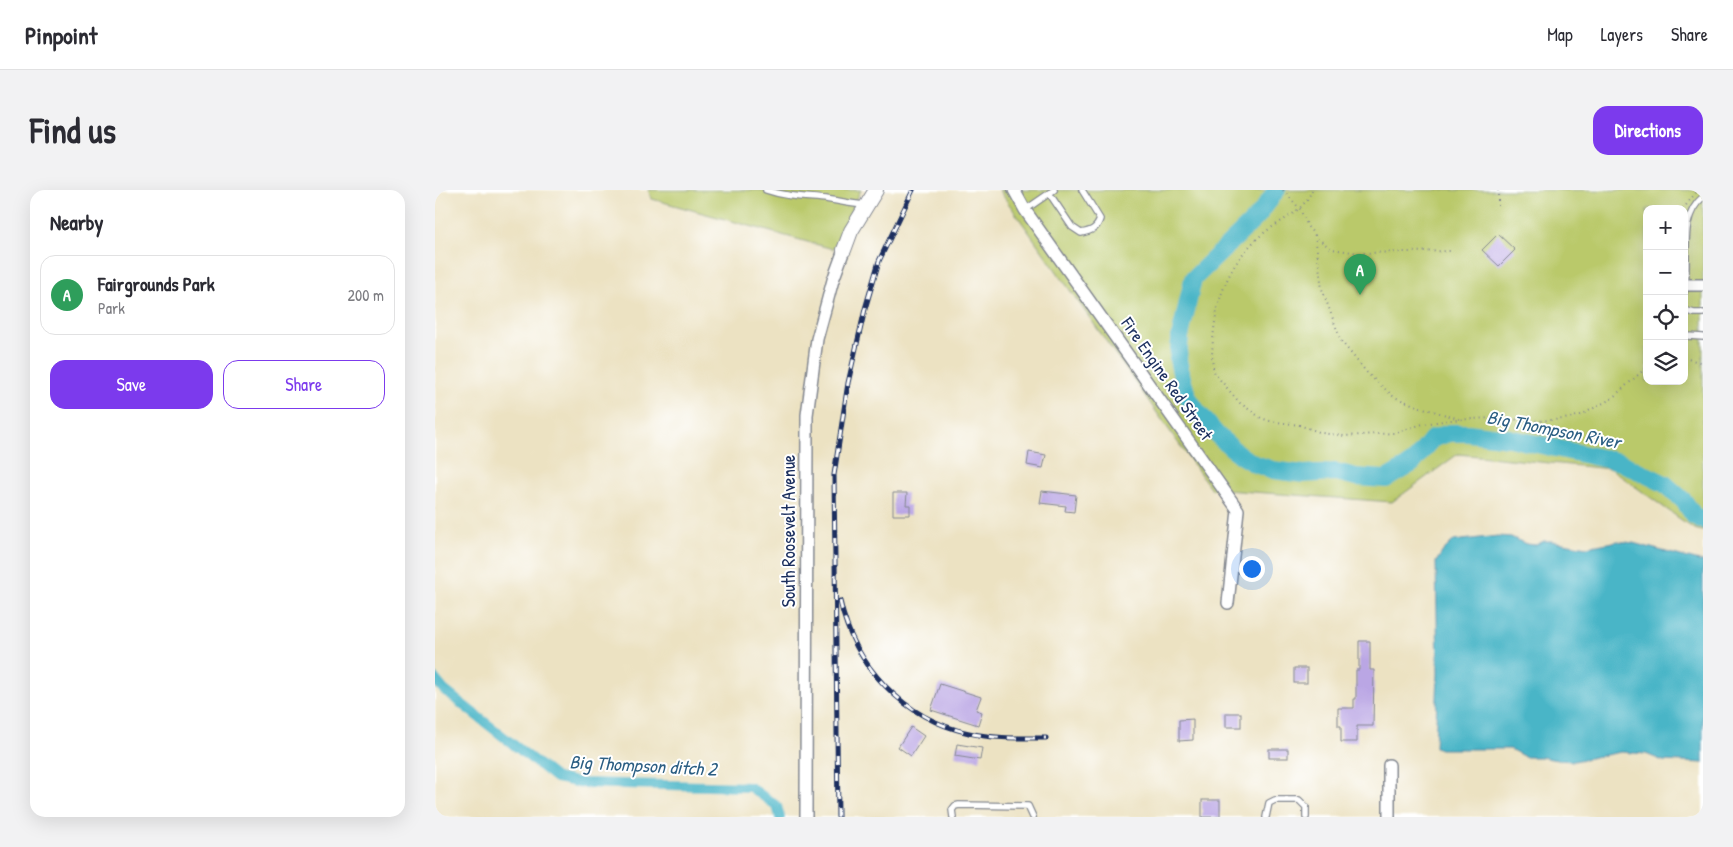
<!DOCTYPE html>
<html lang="en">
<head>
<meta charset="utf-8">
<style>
  :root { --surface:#fff; --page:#f2f2f3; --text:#2b2b33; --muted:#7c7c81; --line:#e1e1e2; --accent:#7c3aed }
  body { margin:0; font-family:"Patrick Hand",sans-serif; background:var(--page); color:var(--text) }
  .controls { position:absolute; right:15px; top:15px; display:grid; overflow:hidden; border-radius:10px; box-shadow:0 5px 20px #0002 }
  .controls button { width:45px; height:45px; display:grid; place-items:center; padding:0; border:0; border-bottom:1px solid var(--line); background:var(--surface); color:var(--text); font:25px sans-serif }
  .you { position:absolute; left:816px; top:378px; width:18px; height:18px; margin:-12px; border:4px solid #fff; border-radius:50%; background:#1a73e8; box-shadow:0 0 0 8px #1a73e833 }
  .badge { display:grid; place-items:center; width:32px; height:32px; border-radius:50%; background:var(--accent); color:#fff; font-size:16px; font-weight:700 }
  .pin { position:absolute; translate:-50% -41px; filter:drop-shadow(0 1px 2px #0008) }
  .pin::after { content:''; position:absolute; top:26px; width:18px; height:15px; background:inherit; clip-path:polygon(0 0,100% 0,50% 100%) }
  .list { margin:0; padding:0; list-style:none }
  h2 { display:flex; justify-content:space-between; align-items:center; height:65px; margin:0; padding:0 20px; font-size:21px }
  h2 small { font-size:16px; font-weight:400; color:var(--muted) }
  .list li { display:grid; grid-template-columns:32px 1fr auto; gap:15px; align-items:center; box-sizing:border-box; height:80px; margin:0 10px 10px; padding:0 10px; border:1px solid var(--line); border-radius:15px }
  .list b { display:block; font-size:19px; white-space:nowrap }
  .list p { margin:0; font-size:16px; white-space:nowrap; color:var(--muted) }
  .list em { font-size:16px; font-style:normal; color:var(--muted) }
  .actions { display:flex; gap:10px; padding:15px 20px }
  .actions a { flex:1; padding:11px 0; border:1px solid var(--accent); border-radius:15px; text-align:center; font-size:18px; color:var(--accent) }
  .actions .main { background:var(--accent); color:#fff }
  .icon { flex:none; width:28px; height:28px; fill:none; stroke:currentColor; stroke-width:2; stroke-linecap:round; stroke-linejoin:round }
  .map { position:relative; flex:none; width:1268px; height:627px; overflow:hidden; border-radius:15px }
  header { display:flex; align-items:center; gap:30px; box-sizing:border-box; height:70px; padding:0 25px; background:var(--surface); border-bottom:1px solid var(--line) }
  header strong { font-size:24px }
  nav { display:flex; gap:28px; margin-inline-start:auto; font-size:18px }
  .intro { display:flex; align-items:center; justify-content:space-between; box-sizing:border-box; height:120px; padding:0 30px }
  h1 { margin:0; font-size:35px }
  .button { padding:12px 22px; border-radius:15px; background:var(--accent); color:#fff; font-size:18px; font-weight:700 }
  main { display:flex; gap:30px; padding:0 30px }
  aside { flex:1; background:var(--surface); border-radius:15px; box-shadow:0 5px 20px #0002 }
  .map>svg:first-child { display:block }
  .green { fill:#bac96b; stroke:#6a7c64; fill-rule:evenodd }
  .water { fill:#4ab5c7; stroke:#327292 }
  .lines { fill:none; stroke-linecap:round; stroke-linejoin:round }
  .canal { stroke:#4ab5c7; stroke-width:10 }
  .river { stroke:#4ab5c7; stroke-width:18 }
  .building { fill:#baa6e4 }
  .service-casing { stroke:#848890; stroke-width:8 }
  .minor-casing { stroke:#848890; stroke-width:14 }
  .tertiary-casing { stroke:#848890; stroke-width:16 }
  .path { stroke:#848890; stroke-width:2; stroke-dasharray:1 4; stroke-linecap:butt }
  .service { stroke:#fff; stroke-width:5.5 }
  .minor { stroke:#fff; stroke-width:11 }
  .tertiary { stroke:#fff; stroke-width:14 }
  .rail-casing { stroke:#1b2f5e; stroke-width:5 }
  .rail { stroke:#fff; stroke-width:3; stroke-dasharray:9; stroke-linecap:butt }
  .labels { text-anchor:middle; stroke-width:4; stroke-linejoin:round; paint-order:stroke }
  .street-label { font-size:18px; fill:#1b2f5e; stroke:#fff }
  .water-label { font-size:19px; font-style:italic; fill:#2b5e83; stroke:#fff }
</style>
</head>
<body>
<header>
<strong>Pinpoint</strong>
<nav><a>Map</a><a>Layers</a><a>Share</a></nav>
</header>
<div class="intro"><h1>Find us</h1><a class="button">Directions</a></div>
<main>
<aside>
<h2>Nearby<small></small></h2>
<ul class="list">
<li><span class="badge" style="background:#2e9e5b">A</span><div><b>Fairgrounds Park</b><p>Park</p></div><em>200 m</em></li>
</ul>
<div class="actions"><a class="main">Save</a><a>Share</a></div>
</aside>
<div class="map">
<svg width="1268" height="627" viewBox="0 0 1268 627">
  <rect width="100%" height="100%" fill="#fff"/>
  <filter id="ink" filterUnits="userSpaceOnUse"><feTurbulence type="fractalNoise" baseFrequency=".02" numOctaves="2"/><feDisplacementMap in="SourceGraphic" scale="10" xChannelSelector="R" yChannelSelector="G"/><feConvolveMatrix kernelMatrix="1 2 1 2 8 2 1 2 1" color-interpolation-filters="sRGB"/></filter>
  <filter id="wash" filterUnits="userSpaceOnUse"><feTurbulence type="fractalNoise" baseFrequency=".0096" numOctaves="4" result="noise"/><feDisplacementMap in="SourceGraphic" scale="20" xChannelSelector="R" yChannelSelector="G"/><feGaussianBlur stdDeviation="1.12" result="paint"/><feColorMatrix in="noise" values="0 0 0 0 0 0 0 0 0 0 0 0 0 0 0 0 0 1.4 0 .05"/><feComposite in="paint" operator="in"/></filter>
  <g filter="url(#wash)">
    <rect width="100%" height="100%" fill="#ece2c2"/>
    <g class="green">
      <polygon points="213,0 426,0 398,59 217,9"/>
      <path d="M564 0H1268V341L1259 339 1176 279 1023 264 957 312 776 299ZM1212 19H1249V191H1212Z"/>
    </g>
    <polygon class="water" points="1063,346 1076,347 1091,354 1101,355 1109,351 1116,351 1152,357 1183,351 1198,353 1268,372 1268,573 1228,571 1211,564 1186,562 1139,571 1122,570 1106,567 1090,567 1075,559 1005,559 1000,557 1003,483 1001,372 1008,361 1018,351"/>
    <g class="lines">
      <polyline class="canal" points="0,489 9,500 121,588 147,593 315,597 342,616 345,627"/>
      <polyline class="river" points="842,0 822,27 758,89 745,147 743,170 748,192 753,207 762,221 782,245 806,266 820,274 838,280 868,284 901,282 921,287 951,289 978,273 997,249 1014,243 1033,243 1074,248 1185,272 1230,294 1249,311 1259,326 1268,330"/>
    </g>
    <g id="blocks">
      <g class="building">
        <polygon points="1063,44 1080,60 1064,76 1047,60"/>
        <polygon points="594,262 611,265 608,278 592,275"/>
        <polygon points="607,301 641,305 639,322 630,321 631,316 605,313"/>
        <polygon points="458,303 472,303 471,315 475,315 475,325 458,325"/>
        <polygon points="924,451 935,451 935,480 939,480 938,536 922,536 922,552 906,552 906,536 903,536 903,518 919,518 919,509 921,509 921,480 924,480"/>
        <rect x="859" y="478" width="13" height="15"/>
        <polygon points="505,494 546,507 541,520 547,522 543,535 496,520"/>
        <rect x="791" y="523" width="15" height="14"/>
        <polygon points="758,529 758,550 744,551 744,530"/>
        <polygon points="476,537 489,546 476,566 463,557"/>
        <polygon points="522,554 547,558 545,570 520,566"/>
        <rect x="834" y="559" width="19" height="9"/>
        <rect x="767" y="610" width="18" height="17"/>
      </g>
    </g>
  </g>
  <g filter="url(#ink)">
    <use href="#blocks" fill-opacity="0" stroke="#848890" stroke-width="1"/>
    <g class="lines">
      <g class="service-casing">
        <g id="service">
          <path d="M331 0C351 7 371 7 391 9 404 11 417 14 430 15"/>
          <path d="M614 3 637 37 646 43C656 41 662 39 665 29L647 0"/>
          <polyline points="590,20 619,0"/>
          <path d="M1249 103C1256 72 1241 29 1268 7"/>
          <polyline points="1249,120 1259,123 1268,123"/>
          <polyline points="1249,144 1253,146 1268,147"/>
          <polyline points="518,627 517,620 520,616 524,615 593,616 598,627"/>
          <polyline points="831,627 834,613 840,610 864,610 871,617 871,627"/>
        </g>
      </g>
      <g class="minor-casing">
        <g id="minor">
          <polyline points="579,0 590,20 803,320 793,413"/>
          <polyline points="1251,95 1268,95"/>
          <polyline points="954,575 954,627"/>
          <polyline points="371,627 372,225 382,149 398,90 409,60"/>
        </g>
      </g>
      <g class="tertiary-casing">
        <polyline id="tertiary" points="409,60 416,41 441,0"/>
      </g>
      <g class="path">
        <polyline points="848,0 865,19 873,37 883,49 897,59 924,63 1016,61"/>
        <path d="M877 0C867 25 843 30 824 47 793 74 781 110 778 150 777 162 776 172 780 184L805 213 826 228 835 231 864 235 887 243 909 246 959 243 988 234 1015 230 1059 228 1103 231 1129 229 1146 225 1176 209 1212 177"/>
        <polyline points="1063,0 1063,17"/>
        <polyline points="1248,19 1263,0"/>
        <polyline points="880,45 887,99 906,151 933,184 959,207 982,216 1024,229"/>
        <polyline points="1249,168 1268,173"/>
      </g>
      <use href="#service" class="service"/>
      <use href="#minor" class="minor"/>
      <use href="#tertiary" class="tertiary"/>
      <g class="rail-casing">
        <g id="rail">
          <path d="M405 411C419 476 469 529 534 543 559 549 586 548 611 548"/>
          <polyline points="403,627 399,285 413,193 430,119 444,71 478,0"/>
        </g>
      </g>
      <use href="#rail" class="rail"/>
    </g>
  </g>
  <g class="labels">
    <g class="street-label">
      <text transform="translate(732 189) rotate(55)" y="6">Fire Engine Red Street</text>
      <text transform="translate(354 341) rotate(-90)" y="6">South Roosevelt Avenue</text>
    </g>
    <g class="water-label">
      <text transform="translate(1119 239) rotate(11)" y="7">Big Thompson River</text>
      <text transform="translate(208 575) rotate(3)" y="7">Big Thompson ditch 2</text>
    </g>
  </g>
</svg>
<div class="controls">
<button>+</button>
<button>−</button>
<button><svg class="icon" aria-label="locate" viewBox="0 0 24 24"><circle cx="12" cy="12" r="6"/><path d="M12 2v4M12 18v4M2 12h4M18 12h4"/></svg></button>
<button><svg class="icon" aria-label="layers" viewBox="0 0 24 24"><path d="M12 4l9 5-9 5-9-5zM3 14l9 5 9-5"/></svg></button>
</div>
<div class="you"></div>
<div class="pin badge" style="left:925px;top:105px;background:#2e9e5b">A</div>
</div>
</main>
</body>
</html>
